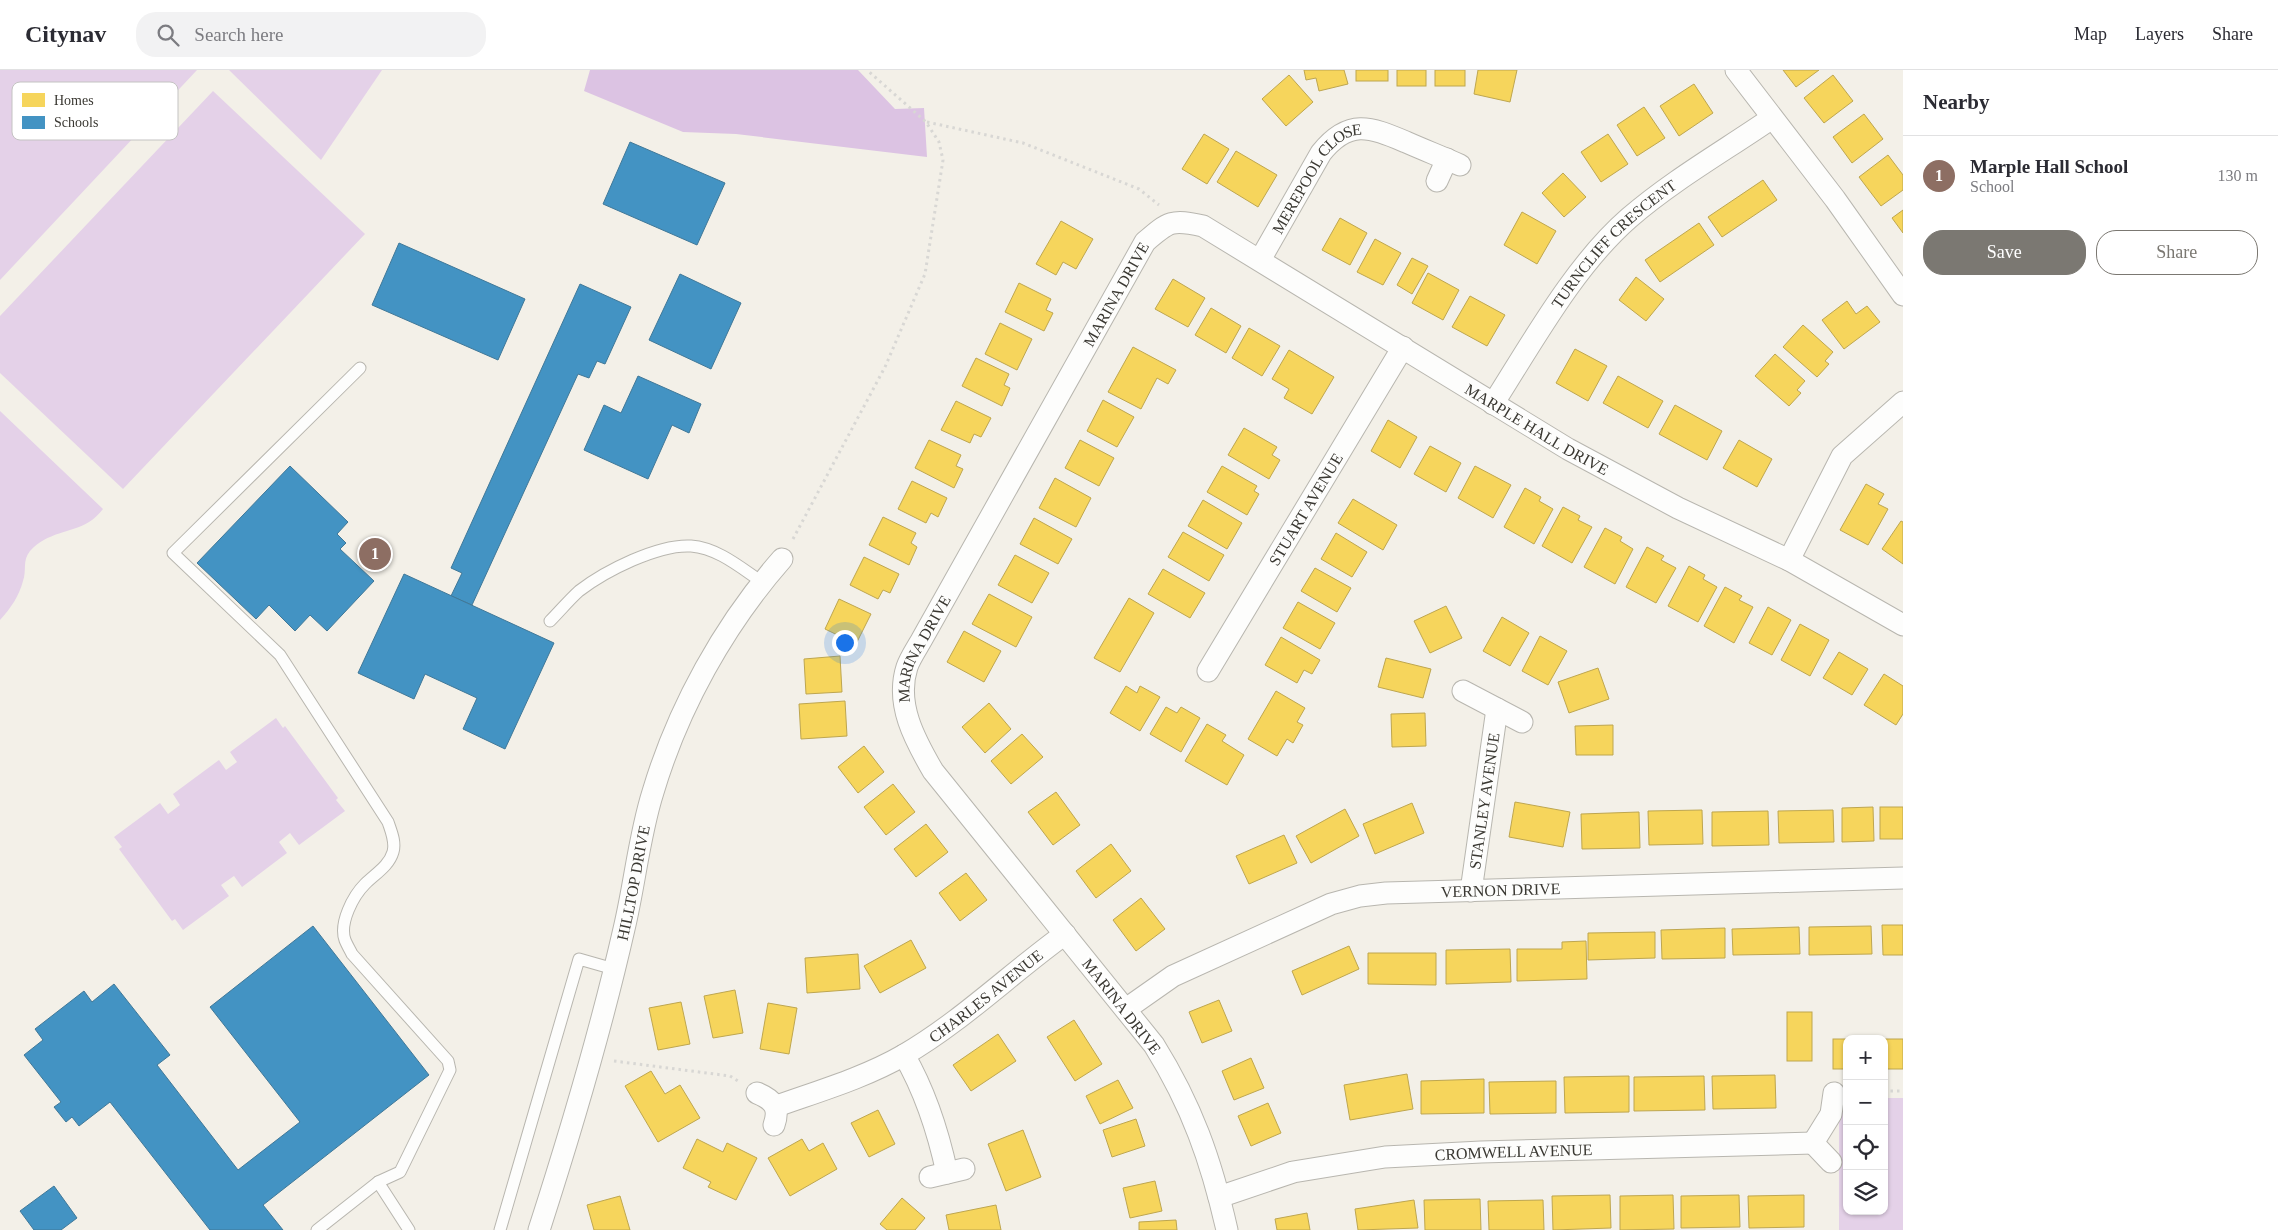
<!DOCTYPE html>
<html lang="en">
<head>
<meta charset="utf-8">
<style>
  :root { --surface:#fff; --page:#f2f2f3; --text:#2b2b33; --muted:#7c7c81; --line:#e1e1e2; --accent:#7b7872 }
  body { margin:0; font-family:Georgia,serif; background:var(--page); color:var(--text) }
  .controls { position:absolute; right:15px; bottom:15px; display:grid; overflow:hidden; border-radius:10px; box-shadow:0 1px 4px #0004 }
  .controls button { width:45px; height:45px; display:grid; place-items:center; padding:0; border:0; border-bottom:1px solid var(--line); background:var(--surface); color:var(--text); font:25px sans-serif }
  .you { position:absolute; left:844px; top:572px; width:18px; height:18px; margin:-12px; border:4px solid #fff; border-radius:50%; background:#1a73e8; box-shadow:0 0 0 8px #1a73e833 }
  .badge { display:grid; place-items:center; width:32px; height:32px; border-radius:50%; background:var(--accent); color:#fff; font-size:16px; font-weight:700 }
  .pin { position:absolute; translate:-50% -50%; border:2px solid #fff; box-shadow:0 1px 5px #0006 }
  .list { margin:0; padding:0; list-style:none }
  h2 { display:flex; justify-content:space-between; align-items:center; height:65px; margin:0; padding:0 20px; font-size:21px }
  h2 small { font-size:16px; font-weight:400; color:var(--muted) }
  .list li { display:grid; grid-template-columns:32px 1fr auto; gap:15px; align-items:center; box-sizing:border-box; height:80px; padding:0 20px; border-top:1px solid var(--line) }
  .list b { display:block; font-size:19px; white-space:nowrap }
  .list p { margin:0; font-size:16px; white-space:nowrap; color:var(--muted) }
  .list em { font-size:16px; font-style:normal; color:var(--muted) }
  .actions { display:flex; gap:10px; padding:15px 20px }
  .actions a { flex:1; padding:11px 0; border:1px solid var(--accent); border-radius:20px; text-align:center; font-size:18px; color:var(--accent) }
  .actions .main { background:var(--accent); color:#fff }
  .icon { flex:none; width:28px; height:28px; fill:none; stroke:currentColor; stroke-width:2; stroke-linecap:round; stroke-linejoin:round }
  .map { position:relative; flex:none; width:1903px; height:1160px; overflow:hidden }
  header { display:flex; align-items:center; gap:30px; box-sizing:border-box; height:70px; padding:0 25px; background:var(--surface); border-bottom:1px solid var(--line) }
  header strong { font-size:24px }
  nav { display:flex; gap:28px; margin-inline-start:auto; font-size:18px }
  .search { width:350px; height:45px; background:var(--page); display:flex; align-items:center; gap:12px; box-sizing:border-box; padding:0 18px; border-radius:20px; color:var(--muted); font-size:19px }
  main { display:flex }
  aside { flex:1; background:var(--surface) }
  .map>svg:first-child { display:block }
  .green { fill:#e4d1e8 }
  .forest { fill:#dcc3e3 }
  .homes { fill:#f6d55c; stroke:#bea64f }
  .schools { fill:#4393c3; stroke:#407898 }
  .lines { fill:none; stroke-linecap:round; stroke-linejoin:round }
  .lane-casing { stroke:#b8b6af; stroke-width:13 }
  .street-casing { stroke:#b8b6af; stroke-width:23 }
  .path { stroke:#d8d7d4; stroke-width:3; stroke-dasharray:2.5 4; stroke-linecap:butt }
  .lane { stroke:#fdfdfc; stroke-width:11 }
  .street { stroke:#fdfdfc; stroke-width:21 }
  .labels { text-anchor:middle; stroke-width:5; stroke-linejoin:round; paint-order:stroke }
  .street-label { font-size:16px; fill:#3a3832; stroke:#fff }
  .key { fill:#fff; stroke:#c4c3c2; stroke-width:1 }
  .key-label { font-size:14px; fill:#3a3832 }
</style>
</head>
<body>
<header>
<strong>Citynav</strong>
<div class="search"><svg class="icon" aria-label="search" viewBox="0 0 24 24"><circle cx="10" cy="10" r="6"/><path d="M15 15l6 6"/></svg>Search here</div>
<nav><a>Map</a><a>Layers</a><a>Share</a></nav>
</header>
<main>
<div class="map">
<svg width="1903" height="1160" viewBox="0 0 1903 1160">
  <rect width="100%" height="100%" fill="#f3f0e8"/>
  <g class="green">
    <polygon points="0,0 197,0 0,210"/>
    <polygon points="229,0 382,0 321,90"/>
    <polygon points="213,21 365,164 123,419 0,303 0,246"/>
    <path d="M0 341 103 439C99 444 94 449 89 452 71 463 47 462 30 481 22 491 27 500 23 511 19 526 11 538 0 550Z"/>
    <polygon points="276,648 283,658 285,656 338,728 336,730 345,741 299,775 290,763 279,772 287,783 242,817 234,806 221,815 229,826 183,860 175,849 172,851 119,779 122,777 114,767 160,733 168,744 180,735 173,724 219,690 226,700 237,692 230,682"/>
    <polygon points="1884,1028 1903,1028 1903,1160 1839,1160 1839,1029 1847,1029 1847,1141 1884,1141"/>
  </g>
  <polygon class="forest" points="590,0 858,0 895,39 924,38 927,87 736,64 683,62 584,21"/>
  <g class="homes">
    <polygon points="1304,0 1344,0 1348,14 1319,21 1316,8 1306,10"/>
    <rect x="1356" y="0" width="32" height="11"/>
    <rect x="1397" y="0" width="29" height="16"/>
    <rect x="1435" y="0" width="30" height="16"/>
    <polygon points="1478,0 1517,0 1510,32 1474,24"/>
    <polygon points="1783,0 1819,0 1796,17"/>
    <polygon points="1289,5 1313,32 1286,56 1262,29"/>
    <polygon points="1833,5 1853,31 1824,53 1804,28"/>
    <polygon points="1694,14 1713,43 1679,66 1660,36"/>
    <polygon points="1644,37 1665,68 1637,86 1617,55"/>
    <polygon points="1864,44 1883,69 1852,93 1833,67"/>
    <polygon points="1204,64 1229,79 1207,114 1182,99"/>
    <polygon points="1608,64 1628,94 1601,112 1581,82"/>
    <polygon points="1236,81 1277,105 1258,137 1217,112"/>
    <polygon points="1888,85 1903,105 1903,120 1881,136 1859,107"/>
    <polygon points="1563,103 1586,127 1564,147 1542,123"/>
    <polygon points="1763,110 1777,130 1722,167 1708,147"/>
    <polygon points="1903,140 1903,163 1892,148"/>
    <polygon points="1522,142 1556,161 1537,194 1504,175"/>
    <polygon points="1340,148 1367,163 1350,195 1322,180"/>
    <polygon points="1061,151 1093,169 1076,199 1063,192 1056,205 1036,194"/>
    <polygon points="1699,153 1714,175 1660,212 1645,190"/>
    <polygon points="1375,169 1401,183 1383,215 1357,202"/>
    <polygon points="1412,188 1428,196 1412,224 1397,215"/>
    <polygon points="1428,203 1459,220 1443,250 1412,233"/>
    <polygon points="1636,207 1664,229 1646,251 1619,230"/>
    <polygon points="1173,209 1205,228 1188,257 1155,239"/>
    <polygon points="1019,213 1051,229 1046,240 1053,243 1044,261 1005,242"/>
    <polygon points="1470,226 1505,245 1487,276 1452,257"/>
    <polygon points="1847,231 1856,244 1867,236 1880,252 1844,279 1822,250"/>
    <polygon points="1211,238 1241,256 1226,283 1195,265"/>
    <polygon points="1000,253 1032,269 1017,300 985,284"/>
    <polygon points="1803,255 1833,282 1825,291 1829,294 1817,307 1783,277"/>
    <polygon points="1249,258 1280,276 1262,306 1232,288"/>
    <polygon points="1133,277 1176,300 1168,314 1157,308 1141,339 1108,322"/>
    <polygon points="1575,279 1607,296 1588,331 1556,313"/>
    <polygon points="1289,280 1334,307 1312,344 1284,328 1289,319 1272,309"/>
    <polygon points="1775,284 1805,311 1797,320 1801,323 1789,336 1755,306"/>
    <polygon points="976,288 1009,304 1004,315 1010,318 1002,336 962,316"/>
    <polygon points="1618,306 1663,331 1648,358 1603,333"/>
    <polygon points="1103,330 1134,347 1117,377 1087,361"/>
    <polygon points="956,331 991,348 981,367 974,364 970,373 941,360"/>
    <polygon points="1675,335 1722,361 1707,390 1659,364"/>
    <polygon points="1388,350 1417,367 1400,398 1371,381"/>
    <polygon points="1244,358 1277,377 1272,385 1280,390 1269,409 1228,385"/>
    <polygon points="929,370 961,385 956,396 963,399 954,418 915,398"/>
    <polygon points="1080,370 1114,388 1099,416 1065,398"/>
    <polygon points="1739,370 1772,389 1757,417 1723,398"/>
    <polygon points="1430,376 1461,393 1446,422 1414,404"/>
    <polygon points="1222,396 1257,416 1254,421 1259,424 1247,445 1207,422"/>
    <polygon points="1475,396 1511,415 1493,448 1458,428"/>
    <polygon points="1055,408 1091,428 1076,457 1039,438"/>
    <polygon points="912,411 947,428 938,447 931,443 926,453 898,439"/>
    <polygon points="1866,414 1884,424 1878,434 1888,439 1868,475 1840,460"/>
    <polygon points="1525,418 1541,427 1539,431 1553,439 1534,474 1504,457"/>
    <polygon points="1353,429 1397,455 1383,480 1338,453"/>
    <polygon points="1203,430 1242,453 1227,479 1188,456"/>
    <polygon points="1563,437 1580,446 1578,450 1592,457 1572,493 1542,476"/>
    <polygon points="883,447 916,463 911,473 917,477 909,495 869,475"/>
    <polygon points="1034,448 1072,469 1058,494 1020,474"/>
    <polygon points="1901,451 1903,452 1903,494 1882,479"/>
    <polygon points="1605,458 1622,467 1620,471 1633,479 1615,514 1584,497"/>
    <polygon points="1183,462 1224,485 1209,511 1168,487"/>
    <polygon points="1336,463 1367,482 1352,507 1321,489"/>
    <polygon points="1647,477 1664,486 1661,490 1676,498 1656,533 1626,517"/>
    <polygon points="1015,485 1049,503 1032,533 998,515"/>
    <polygon points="864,487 899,504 890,523 883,520 878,529 850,515"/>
    <polygon points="1689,496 1705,505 1703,509 1717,517 1698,552 1668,536"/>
    <polygon points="1315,498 1351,518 1337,542 1301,521"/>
    <polygon points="1163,499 1205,523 1190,548 1148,524"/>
    <polygon points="1725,517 1742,526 1739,530 1753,537 1734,573 1704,556"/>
    <polygon points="989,524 1032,547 1016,577 972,554"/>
    <polygon points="1129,528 1154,543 1120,602 1094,588"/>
    <polygon points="839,529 871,544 856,574 825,559"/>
    <polygon points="1298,532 1335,553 1320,579 1283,558"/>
    <polygon points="1446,536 1462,568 1430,583 1414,551"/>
    <polygon points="1768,537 1791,550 1772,585 1749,573"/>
    <polygon points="1502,547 1529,563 1510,596 1483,581"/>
    <polygon points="1800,554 1829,570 1810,606 1781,590"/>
    <polygon points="964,561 1001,581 984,612 947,592"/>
    <polygon points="1540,566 1567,581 1548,615 1522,601"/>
    <polygon points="1281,567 1320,590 1312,604 1304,600 1297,613 1265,595"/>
    <polygon points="1839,582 1868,599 1852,625 1823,608"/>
    <polygon points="840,586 842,622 806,624 804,589"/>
    <polygon points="1386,588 1431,599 1423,628 1378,617"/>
    <polygon points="1598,598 1609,629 1569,643 1558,612"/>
    <polygon points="1884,604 1903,616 1903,644 1896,655 1864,635"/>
    <polygon points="1126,616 1137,623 1140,616 1160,627 1140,661 1110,643"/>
    <polygon points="1276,621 1305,638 1297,652 1303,655 1293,673 1287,669 1277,686 1248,669"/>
    <polygon points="845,631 847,666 801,669 799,634"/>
    <polygon points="989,633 1011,659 985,683 962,657"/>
    <polygon points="1166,637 1177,643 1181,637 1200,648 1181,682 1150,664"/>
    <polygon points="1425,643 1426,676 1392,677 1391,644"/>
    <polygon points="1207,654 1226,665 1222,671 1244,685 1227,715 1185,691"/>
    <polygon points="1613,655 1613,685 1576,685 1575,656"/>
    <polygon points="1022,664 1043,687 1011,714 991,691"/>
    <polygon points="864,676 884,702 858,723 838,697"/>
    <polygon points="893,714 915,742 886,765 864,737"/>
    <polygon points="1056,722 1080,755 1053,775 1028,742"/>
    <polygon points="1515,732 1570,742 1563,777 1509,767"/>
    <polygon points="1412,733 1424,763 1375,784 1363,754"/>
    <polygon points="1873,737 1874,771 1842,772 1842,738"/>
    <rect x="1880" y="737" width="23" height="32"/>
    <polygon points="1345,739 1359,766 1311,793 1296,766"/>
    <polygon points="1702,740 1703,774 1649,775 1648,741"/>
    <polygon points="1833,740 1834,772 1779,773 1778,741"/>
    <polygon points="1768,741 1769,775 1712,776 1712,742"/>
    <polygon points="1639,742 1640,778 1582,779 1581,744"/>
    <polygon points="926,754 948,782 916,807 894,779"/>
    <polygon points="1284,765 1297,793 1249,814 1236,786"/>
    <polygon points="1111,774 1131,801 1096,828 1076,801"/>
    <polygon points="966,803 987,830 960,851 939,823"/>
    <polygon points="1141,828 1165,859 1136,881 1113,850"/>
    <polygon points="1882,855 1903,855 1903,885 1883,885"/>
    <polygon points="1871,856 1872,884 1809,885 1809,857"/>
    <polygon points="1799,857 1800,884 1733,885 1732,859"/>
    <polygon points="1725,858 1725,888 1662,889 1661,860"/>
    <polygon points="1655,862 1655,888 1588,890 1588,863"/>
    <polygon points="911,870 926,898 880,923 864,896"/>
    <polygon points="1586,871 1587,909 1517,911 1517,879 1562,879 1562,872"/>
    <polygon points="1349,876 1359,899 1302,925 1292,901"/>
    <polygon points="1510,879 1511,912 1446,914 1446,880"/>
    <polygon points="1368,883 1436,883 1436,915 1368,914"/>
    <polygon points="858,884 860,919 807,923 805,888"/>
    <polygon points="735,920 743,963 713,968 704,926"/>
    <polygon points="1219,930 1232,961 1202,973 1189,942"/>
    <polygon points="681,932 690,974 658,980 649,938"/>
    <polygon points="768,933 797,938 789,984 760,979"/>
    <rect x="1787" y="942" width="25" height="49"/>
    <polygon points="1074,950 1102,994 1075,1011 1047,967"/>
    <polygon points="998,964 1016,991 971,1021 953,995"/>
    <rect x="1833" y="969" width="14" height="30"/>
    <rect x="1884" y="969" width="19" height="30"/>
    <polygon points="1251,988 1264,1018 1234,1030 1222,1001"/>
    <polygon points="651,1001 665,1024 680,1015 700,1048 658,1072 625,1016"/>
    <polygon points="1407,1004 1413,1039 1350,1050 1344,1015"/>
    <polygon points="1775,1005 1776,1038 1713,1039 1712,1006"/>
    <polygon points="1629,1006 1629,1042 1565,1043 1564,1007"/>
    <polygon points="1704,1006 1705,1040 1634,1041 1634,1007"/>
    <polygon points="1484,1009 1484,1043 1421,1044 1421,1011"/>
    <polygon points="1118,1010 1133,1038 1100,1054 1086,1026"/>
    <polygon points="1556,1011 1556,1043 1490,1044 1489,1012"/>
    <polygon points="1268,1033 1281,1063 1251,1076 1238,1046"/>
    <polygon points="878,1040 895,1074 869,1087 851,1053"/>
    <polygon points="1136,1049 1145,1076 1112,1087 1103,1060"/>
    <polygon points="1023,1060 1041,1107 1006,1121 988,1074"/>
    <polygon points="697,1069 723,1082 727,1073 757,1088 736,1130 708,1117 711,1112 683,1098"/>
    <polygon points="802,1069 809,1081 823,1073 837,1099 790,1126 768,1088"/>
    <polygon points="1155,1111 1162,1141 1130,1148 1123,1118"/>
    <polygon points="1610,1125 1611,1158 1553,1160 1552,1126"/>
    <polygon points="1673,1125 1674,1159 1620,1160 1620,1126"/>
    <polygon points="1739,1125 1740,1157 1681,1158 1681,1126"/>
    <polygon points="1804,1125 1804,1157 1749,1158 1748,1126"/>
    <polygon points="620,1126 630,1160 594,1160 587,1135"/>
    <polygon points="902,1128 925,1148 915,1160 887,1160 880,1154"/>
    <polygon points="1480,1129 1481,1160 1425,1160 1424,1130"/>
    <polygon points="1414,1130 1418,1158 1358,1160 1355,1139"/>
    <polygon points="1543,1130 1544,1160 1489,1160 1488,1131"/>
    <polygon points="996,1135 1001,1160 949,1160 946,1145"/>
    <polygon points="1307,1143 1310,1160 1277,1160 1275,1149"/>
    <polygon points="1176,1150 1177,1160 1139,1160 1139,1152"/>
  </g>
  <g class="schools">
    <polygon points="630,72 725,113 697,175 603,134"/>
    <polygon points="399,173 525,229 498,290 372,235"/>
    <polygon points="680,204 741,233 711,299 649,270"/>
    <polygon points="580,214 631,237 605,294 597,291 589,308 578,304 472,535 451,526 462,503 451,498"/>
    <polygon points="638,306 701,334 689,363 672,355 648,409 584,380 604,335 621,343"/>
    <polygon points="290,396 348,452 337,464 346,473 340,479 374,511 327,561 310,545 295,561 269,535 256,549 197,493"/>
    <polygon points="404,504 554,573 505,679 463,659 477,628 425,604 414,629 358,603"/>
    <polygon points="313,856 429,1005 263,1135 283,1160 210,1160 110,1032 79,1056 72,1047 66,1052 54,1037 61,1032 24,985 43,970 35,959 84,921 92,932 114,914 170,985 157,995 238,1100 300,1052 210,937"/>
    <polygon points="54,1116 77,1148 61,1160 34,1160 20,1141"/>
  </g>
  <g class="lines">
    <g class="lane-casing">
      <g id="lane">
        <path d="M550 551C559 542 569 530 579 521 605 501 658 474 691 476 718 478 741 498 762 512"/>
        <polyline points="378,1112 409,1160"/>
        <path d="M317 1160 378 1112 400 1102 450 1000 448 991 352 884C350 880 347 875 345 870 339 853 353 826 365 814 375 804 389 796 393 782 396 772 391 761 388 752L280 585 173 483 360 298"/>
        <polyline points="500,1160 579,889 614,899"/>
      </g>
    </g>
    <g class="street-casing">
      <g id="street">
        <polyline points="1736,0 1835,129 1903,225"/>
        <polyline points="1437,111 1447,89"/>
        <path id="s1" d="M1260 190 1321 83C1349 48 1370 57 1406 72 1424 80 1442 87 1460 95"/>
        <path id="s2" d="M1493 334C1532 273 1574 196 1629 148 1673 110 1724 81 1772 48"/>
        <polyline points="1789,490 1842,386 1903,332"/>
        <path id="s3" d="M1208 601 1403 277"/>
        <polyline points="1463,621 1522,652"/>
        <path id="s4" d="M1471 821 1497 639"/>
        <path id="s5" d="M1126 939 1173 906 1331 834 1360 826 1386 823 1903 808"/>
        <path d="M904 985C926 1023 938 1061 947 1103"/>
        <path d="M757 1023C774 1030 780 1038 774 1055"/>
        <path id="s6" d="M777 1036C819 1021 864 1008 904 985 961 952 1011 903 1065 864"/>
        <polyline points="1831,1092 1813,1073 1831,1044 1834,1023"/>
        <polyline points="930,1107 964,1099"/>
        <path id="s7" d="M1219 1127 1293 1102 1385 1087 1481 1082 1813 1073"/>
        <path id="s8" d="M539 1160C571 1061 601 960 624 859 635 813 639 766 653 722 678 638 724 555 782 489"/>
        <path id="s9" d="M1227 1160C1211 1090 1192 1036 1154 975L933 701C915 670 895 634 907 597 910 588 917 578 922 569L1145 172C1169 151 1172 149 1203 156L1568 379 1678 438 1789 490 1903 555"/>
      </g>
    </g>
    <g class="path">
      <polyline points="927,52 1023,73 1139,119 1159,135"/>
      <polyline points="793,469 885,297 925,204 943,90 939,72 926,52 867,0"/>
      <polyline points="614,991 730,1006 738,1011"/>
      <polyline points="1884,1021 1903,1021"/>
    </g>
    <use href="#lane" class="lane"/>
    <use href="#street" class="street"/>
  </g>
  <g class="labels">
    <g class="street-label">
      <text dy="6" stroke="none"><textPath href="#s1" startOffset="102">MEREPOOL CLOSE</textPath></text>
      <text dy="6" stroke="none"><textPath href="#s2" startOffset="202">TURNCLIFF CRESCENT</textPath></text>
      <text dy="6" stroke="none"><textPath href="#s9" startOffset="1090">MARINA DRIVE</textPath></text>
      <text dy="6" stroke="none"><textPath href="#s9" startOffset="1605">MARPLE HALL DRIVE</textPath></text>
      <text dy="6" stroke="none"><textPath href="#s3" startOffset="189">STUART AVENUE</textPath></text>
      <text dy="6" stroke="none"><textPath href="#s9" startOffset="685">MARINA DRIVE</textPath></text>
      <text dy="6" stroke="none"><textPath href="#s4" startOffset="91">STANLEY AVENUE</textPath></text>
      <text dy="6" stroke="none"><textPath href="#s8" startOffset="360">HILLTOP DRIVE</textPath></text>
      <text dy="6" stroke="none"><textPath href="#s5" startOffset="402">VERNON DRIVE</textPath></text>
      <text dy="6" stroke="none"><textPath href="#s6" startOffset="238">CHARLES AVENUE</textPath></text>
      <text transform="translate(1122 936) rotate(52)" y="6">MARINA DRIVE</text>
      <text dy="6" stroke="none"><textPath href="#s7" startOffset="300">CROMWELL AVENUE</textPath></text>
    </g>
  </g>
  <rect x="12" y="12" width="166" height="58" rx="8" class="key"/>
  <rect x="22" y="23" width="23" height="14" fill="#f6d55c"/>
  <rect x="22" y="46" width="23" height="13" fill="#4393c3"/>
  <g class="key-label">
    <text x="54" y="35">Homes</text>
    <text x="54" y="57">Schools</text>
  </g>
</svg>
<div class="controls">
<button>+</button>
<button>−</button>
<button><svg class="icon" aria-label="locate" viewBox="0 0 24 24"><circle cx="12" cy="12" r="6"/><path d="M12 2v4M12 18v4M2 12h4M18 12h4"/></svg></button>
<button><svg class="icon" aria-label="layers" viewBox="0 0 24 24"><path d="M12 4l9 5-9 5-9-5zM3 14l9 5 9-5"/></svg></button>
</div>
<div class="you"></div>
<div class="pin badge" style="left:375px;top:484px;background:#8d6e63">1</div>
</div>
<aside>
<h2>Nearby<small></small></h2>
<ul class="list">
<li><span class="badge" style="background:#8d6e63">1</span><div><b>Marple Hall School</b><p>School</p></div><em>130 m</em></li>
</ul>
<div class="actions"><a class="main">Save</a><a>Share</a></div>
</aside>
</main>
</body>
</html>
